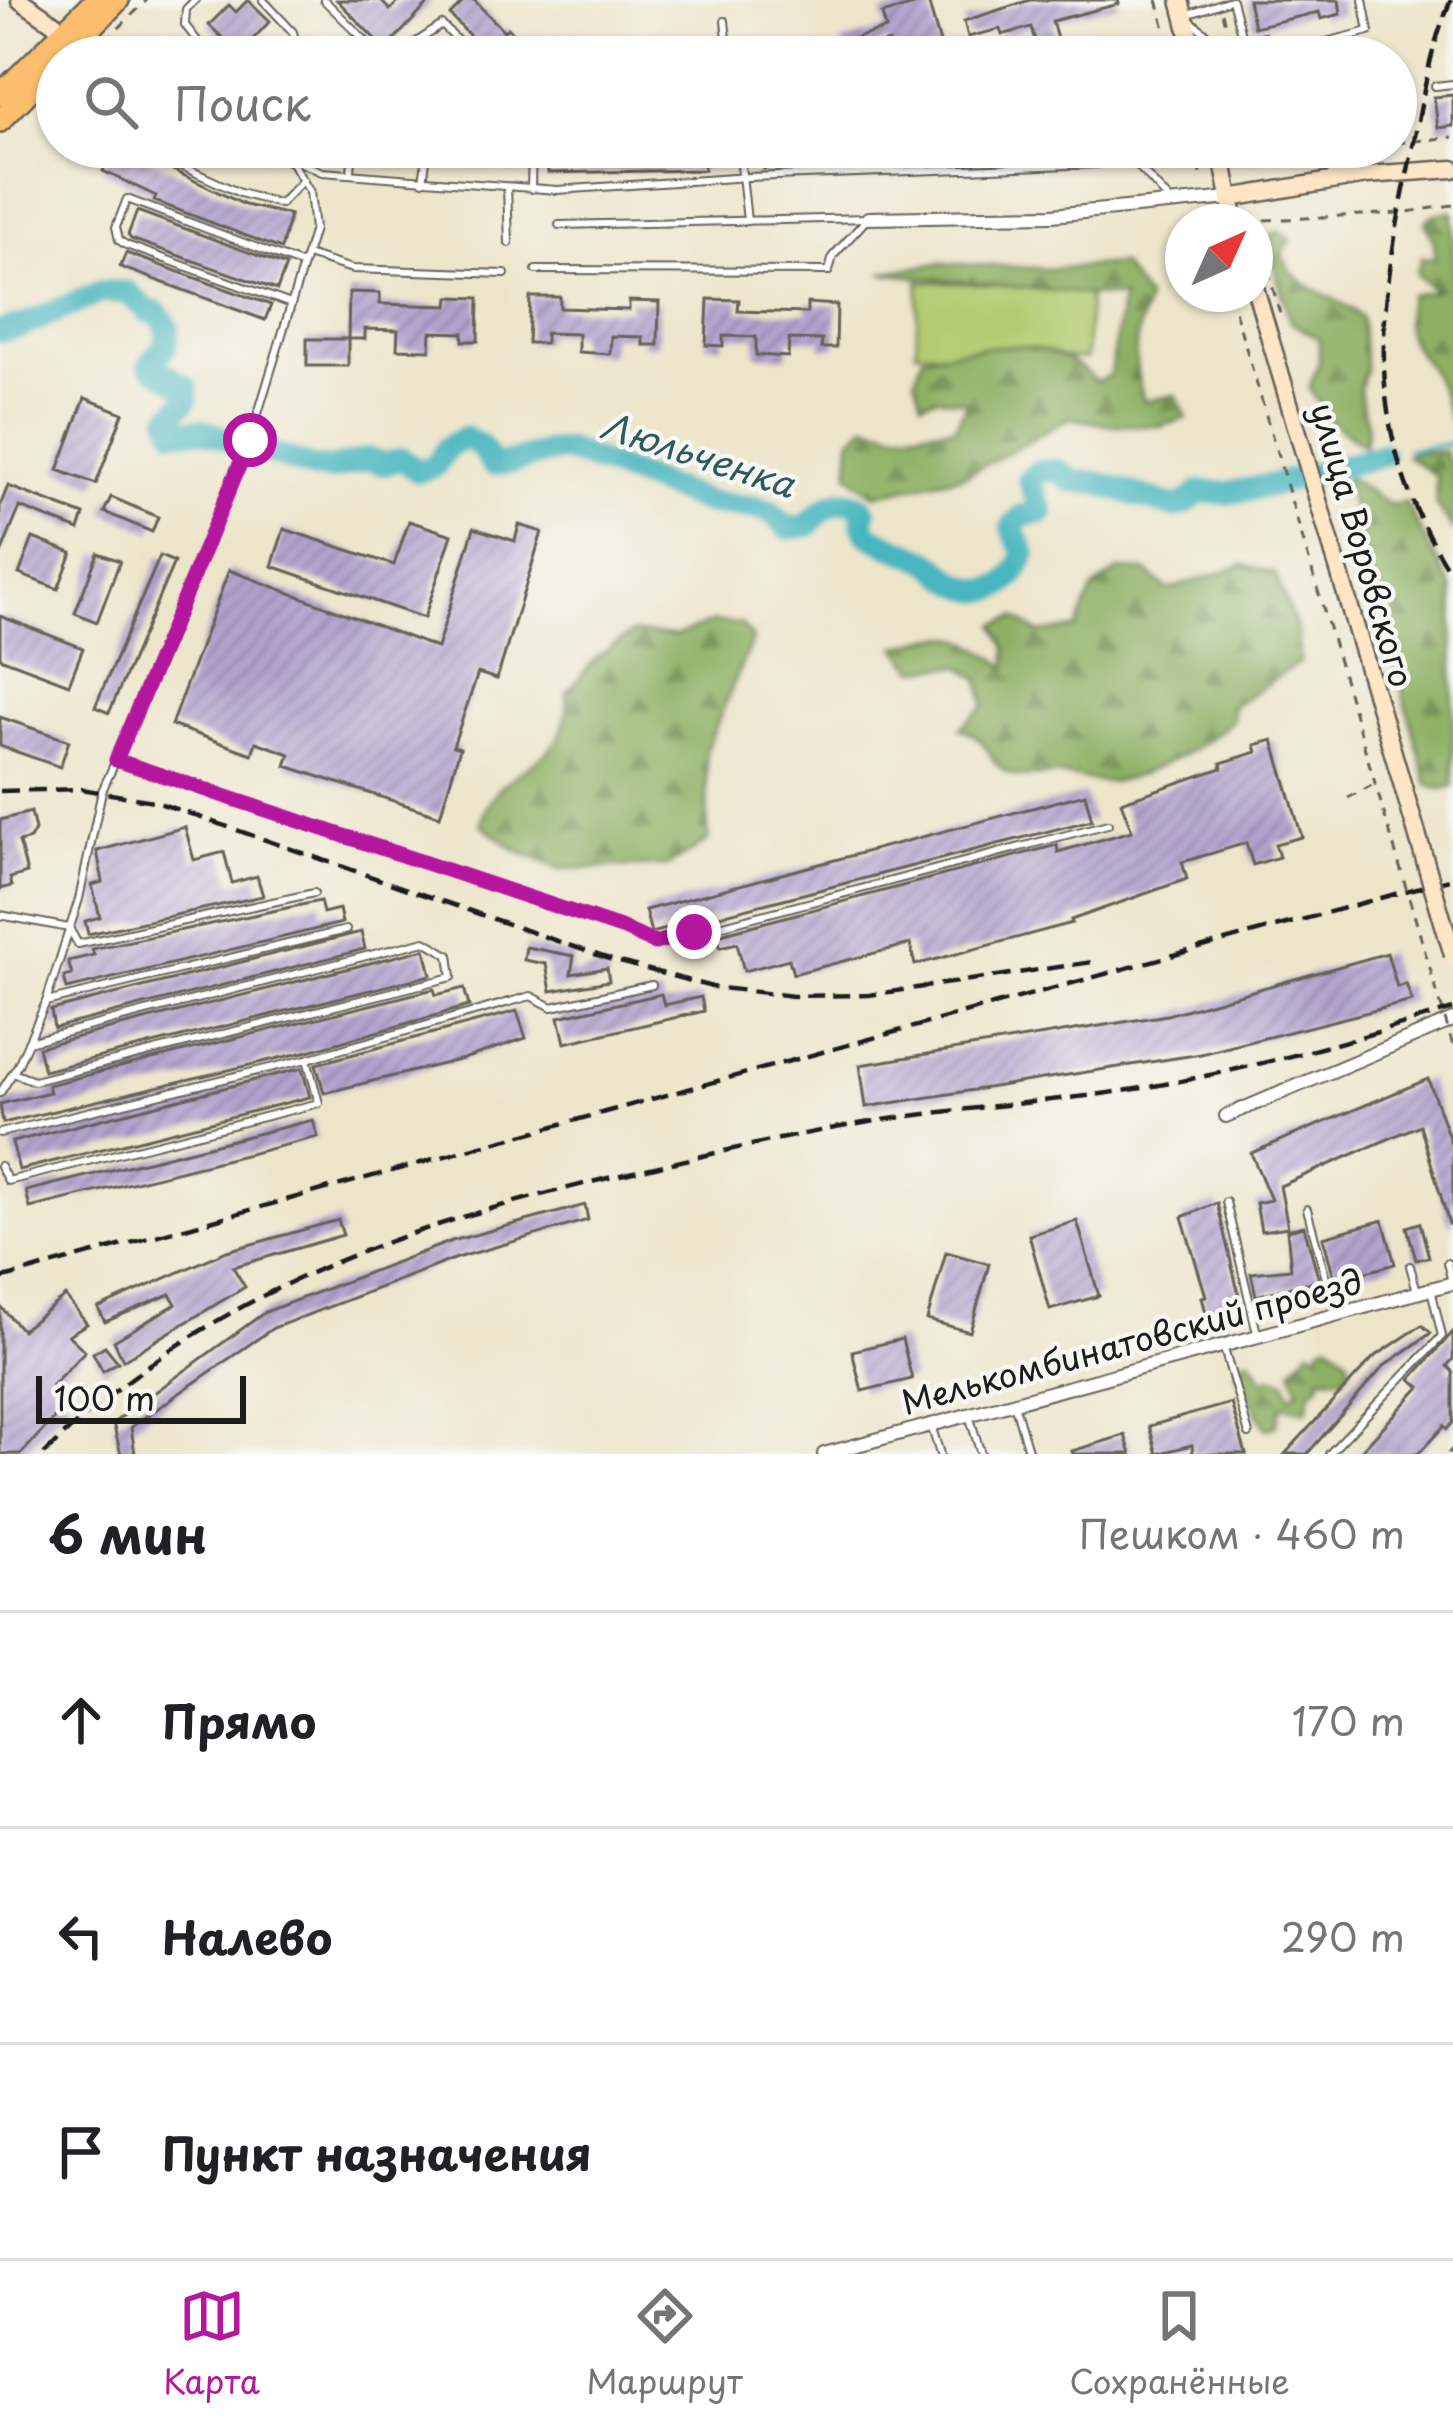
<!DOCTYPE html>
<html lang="ru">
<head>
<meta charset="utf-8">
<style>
  :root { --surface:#fff; --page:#f6f6f6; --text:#202124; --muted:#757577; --line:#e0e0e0; --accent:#b5179e }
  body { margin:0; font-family:"Playpen Sans",sans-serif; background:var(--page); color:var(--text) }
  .compass { position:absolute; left:1165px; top:204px; width:108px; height:108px; border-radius:50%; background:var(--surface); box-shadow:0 3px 9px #0004; rotate:45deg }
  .scale { position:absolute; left:36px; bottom:30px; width:210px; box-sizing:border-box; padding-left:12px; border:6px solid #1c1c1c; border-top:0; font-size:33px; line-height:42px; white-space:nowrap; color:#1c1c1c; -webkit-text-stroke:9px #f6f6f2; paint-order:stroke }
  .stop { position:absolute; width:36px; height:36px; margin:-27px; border:9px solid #b5179e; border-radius:50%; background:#fff }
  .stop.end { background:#b5179e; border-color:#fff; box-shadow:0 3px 12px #0008 }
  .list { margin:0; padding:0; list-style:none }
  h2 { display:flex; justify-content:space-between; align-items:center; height:156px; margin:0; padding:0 48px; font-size:51px }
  h2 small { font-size:39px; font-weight:400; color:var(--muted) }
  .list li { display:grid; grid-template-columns:78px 1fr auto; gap:36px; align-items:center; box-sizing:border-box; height:216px; padding:0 48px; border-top:3px solid var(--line) }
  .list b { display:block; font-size:45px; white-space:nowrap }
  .list em { font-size:39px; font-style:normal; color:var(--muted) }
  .icon { flex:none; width:66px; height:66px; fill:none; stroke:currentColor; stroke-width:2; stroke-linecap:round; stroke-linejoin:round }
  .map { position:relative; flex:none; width:1453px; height:1454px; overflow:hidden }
  .search { position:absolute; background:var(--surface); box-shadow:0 3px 9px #0004; left:36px; right:36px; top:36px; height:132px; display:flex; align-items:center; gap:30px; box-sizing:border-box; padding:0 42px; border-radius:66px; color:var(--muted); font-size:45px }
  .sheet { height:804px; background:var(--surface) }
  nav { display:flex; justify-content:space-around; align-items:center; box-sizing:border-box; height:168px; border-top:3px solid var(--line); background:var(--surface); font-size:33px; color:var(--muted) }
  nav a { display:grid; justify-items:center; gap:6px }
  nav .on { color:var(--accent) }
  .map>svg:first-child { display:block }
  .green { fill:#b2cc71; stroke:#677446; stroke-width:3 }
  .forest { fill:url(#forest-firs); stroke:#546640; stroke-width:3 }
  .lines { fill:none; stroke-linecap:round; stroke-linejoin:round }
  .stream { stroke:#46b6bf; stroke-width:4.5 }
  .river { stroke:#46b6bf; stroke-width:24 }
  .building { fill:url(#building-hatch) }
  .service-casing { stroke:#656259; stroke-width:10 }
  .minor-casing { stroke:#656259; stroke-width:16 }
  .secondary-casing { stroke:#656259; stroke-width:21 }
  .trunk-casing { stroke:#656259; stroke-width:26 }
  .path { stroke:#656259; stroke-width:3; stroke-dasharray:9 9; stroke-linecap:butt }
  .service { stroke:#fff; stroke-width:6 }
  .minor { stroke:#fff; stroke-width:12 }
  .secondary { stroke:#fde5c5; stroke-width:16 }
  .trunk { stroke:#fbbd6e; stroke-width:21 }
  .rail { stroke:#1c1c1c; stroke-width:4.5; stroke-dasharray:18 9; stroke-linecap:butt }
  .secondary-bridge-casing { stroke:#656259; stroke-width:21; stroke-linecap:butt }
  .path-bridge { stroke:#656259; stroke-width:3; stroke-dasharray:9 9; stroke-linecap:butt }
  .secondary-bridge { stroke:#fde5c5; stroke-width:16 }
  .route { stroke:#b5179e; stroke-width:15 }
  .labels { text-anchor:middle; stroke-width:9; stroke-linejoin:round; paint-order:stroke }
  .street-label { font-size:33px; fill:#1c1c1c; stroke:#f6f6f2 }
  .water-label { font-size:36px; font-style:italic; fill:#2d5a5d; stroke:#f6f6f2 }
</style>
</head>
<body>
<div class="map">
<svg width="1453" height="1454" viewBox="0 0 1453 1454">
  <defs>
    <pattern id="forest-firs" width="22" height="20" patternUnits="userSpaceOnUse" patternTransform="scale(3)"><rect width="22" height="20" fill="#8db063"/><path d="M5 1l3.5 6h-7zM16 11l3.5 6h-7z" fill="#728e51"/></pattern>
    <pattern id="building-hatch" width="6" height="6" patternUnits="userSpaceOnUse" patternTransform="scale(3)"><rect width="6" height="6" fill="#b3a3cf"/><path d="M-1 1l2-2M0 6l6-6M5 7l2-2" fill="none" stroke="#9184a7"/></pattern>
  </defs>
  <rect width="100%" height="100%" fill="#f6f6f2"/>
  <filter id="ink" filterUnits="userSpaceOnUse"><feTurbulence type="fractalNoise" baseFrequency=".00833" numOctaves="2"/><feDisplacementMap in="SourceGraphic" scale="24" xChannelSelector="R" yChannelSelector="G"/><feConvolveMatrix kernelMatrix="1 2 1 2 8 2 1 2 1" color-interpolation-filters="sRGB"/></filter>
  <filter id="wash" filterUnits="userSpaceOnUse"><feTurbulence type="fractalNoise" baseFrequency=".004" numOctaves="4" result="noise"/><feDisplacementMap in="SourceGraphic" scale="48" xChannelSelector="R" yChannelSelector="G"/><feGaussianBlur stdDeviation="2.7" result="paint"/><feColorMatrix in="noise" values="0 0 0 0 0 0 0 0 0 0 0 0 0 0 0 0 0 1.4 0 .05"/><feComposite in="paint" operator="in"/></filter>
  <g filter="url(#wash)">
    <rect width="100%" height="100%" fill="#ede5ca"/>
    <polygon class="green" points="919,281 1089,290 1086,359 916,351"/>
    <g class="forest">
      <path d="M1453 211V428C1446 411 1442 389 1432 373 1413 342 1397 337 1410 295L1435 291 1416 274 1422 257 1435 259 1434 243 1425 222 1433 215Z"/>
      <path d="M1279 231 1291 240 1282 255C1296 292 1335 292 1361 318L1365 369 1359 391 1367 425 1364 446 1329 420 1309 389 1319 362V339L1290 322 1270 251V235Z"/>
      <path d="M941 263 1051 269 1120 264 1147 300C1134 341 1131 359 1144 401L1176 395 1187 418 1162 426 1109 425 1070 418 968 474 875 495 849 474 851 439 866 425 897 432 955 427 967 402 936 397 922 402 915 378 923 356C985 346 1047 331 1096 382L1110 375 1122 298 882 273Z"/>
      <polygon points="1414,452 1445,452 1453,472 1453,530 1436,504 1436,476 1407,456"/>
      <polygon points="1347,477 1391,505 1405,502 1453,590 1453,787 1439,789 1428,785 1345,481"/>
      <path d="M1243 565 1275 573 1297 631 1300 662 1233 706 1232 720C1212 742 1147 776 1117 781 1096 785 1075 775 1052 775 1039 775 1018 780 1006 772 984 758 993 740 960 728L985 705 980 680 961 666 915 669 897 647C957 630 956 631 1007 667V648L996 625 1016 617 1038 633 1076 629 1093 589 1119 570 1146 571 1168 590Z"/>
      <path d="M713 622 741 624 753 638 706 750 708 841 668 866 560 869 515 850 481 824C495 757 572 776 567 693L597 657 632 633 676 636Z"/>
      <polygon points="1329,1342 1349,1359 1350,1367 1343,1377 1320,1376 1320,1384 1311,1391 1307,1411 1282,1405 1277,1425 1266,1429 1236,1371 1244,1359 1251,1359 1265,1381 1270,1377 1285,1380 1291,1395 1299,1390 1292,1369 1310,1348 1320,1353 1320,1347"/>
    </g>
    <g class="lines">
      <polyline class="stream" points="1407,450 1453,444"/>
      <path class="river" d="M0 331 24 325 101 292H127L148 311 158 313 168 328 166 345 150 364 187 388 186 400 170 417 175 430H202L313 468 333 469 367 459 384 464 402 459 418 471 435 466 448 447 464 438 479 445 492 464C518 466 541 449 568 451L708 503 759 508 771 512 788 528 809 525C822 507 847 490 865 511L863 524 868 534C888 546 909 552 930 562 938 566 944 573 952 579 985 600 1012 591 1025 554L1012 528 1022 516 1042 512 1029 480 1039 471 1057 470 1072 481 1098 483 1174 507 1185 504 1200 492 1228 493 1272 485 1382 455"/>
    </g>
    <g id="blocks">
      <g class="building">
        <polygon points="248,0 270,21 254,38 273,57 228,57 235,50 209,25 229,5 236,12"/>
        <polygon points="337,0 380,0 390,10 400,0 432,0 385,49"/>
        <polygon points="465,0 474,0 504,31 508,28 517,38 514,41 519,46 519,57 490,57 450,15"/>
        <polygon points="1030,0 1118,0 1119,4 1052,21 1062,57 1040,57 1031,27 1002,35 1000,29 968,37 964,21"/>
        <polygon points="1248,0 1339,0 1341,14 1321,19 1319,12 1254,27"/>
        <polygon points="928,1 942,50 917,57 894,57 889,42 845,55 841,42 886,29 882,14"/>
        <polygon points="752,39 756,57 738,57 735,43"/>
        <polygon points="1453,95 1453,126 1438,128 1434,97"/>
        <polygon points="113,147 125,147 245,205 290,215 281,249 154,201 156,196 103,171"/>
        <polygon points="449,147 517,147 518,159 449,159"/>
        <polygon points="547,147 704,147 704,170 548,173"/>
        <polygon points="758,147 839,147 840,151 764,169"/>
        <polygon points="1070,147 1107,147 1107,151 1073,157"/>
        <polygon points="137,211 286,266 277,290 131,239 128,235"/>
        <polygon points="126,253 271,305 265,320 120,267"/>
        <polygon points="349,292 380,293 380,304 448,306 449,297 479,298 478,341 463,341 463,333 431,332 430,350 397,349 398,330 365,329 365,339 348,339"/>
        <polygon points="530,297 560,297 560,308 629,310 629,301 659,302 658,345 643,345 643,337 611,336 610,354 578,352 578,334 545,333 545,343 528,343"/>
        <polygon points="708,299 739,300 738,311 807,313 807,303 837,305 836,348 821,348 822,340 789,339 788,357 756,355 756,337 723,336 723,346 706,345"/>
        <rect x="307" y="339" width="41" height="27"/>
        <polygon points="85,398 123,413 96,484 58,470"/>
        <polygon points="8,486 84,515 79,530 20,507 0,556 0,506"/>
        <polygon points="111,497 158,517 152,532 104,512"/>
        <polygon points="409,521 452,535 424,618 272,566 284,529 394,565"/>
        <polygon points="519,525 542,532 497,679 478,673 453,746 460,748 440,816 286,766 290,754 256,742 252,754 171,725 229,570 437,648 474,528 515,541"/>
        <polygon points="33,538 72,553 58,589 19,574"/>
        <polygon points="98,553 120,561 97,622 75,613"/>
        <polygon points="160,556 174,562 109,713 95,707"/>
        <polygon points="0,616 83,648 69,684 0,658"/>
        <polygon points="0,717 69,741 60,767 0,746"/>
        <polygon points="1273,740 1302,837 1275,844 1279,857 1253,865 1246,843 1182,862 1187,879 1071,920 1072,923 915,965 910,944 793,974 789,959 744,971 737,943 720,947 717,935 1057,845 1058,852 1132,831 1121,802 1222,768 1221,763 1257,752 1255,745"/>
        <polygon points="1085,794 1092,820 651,933 645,910"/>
        <polygon points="31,812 35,830 30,839 19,842 27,873 10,878 12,886 0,889 0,820"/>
        <polygon points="185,827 194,860 224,852 232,883 257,876 263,896 88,934 85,921 100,917 92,885 103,882 97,851"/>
        <polygon points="320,901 323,913 339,909 342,923 67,989 64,977 72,975 68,961 94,955 92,949"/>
        <polygon points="361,932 365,949 54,1028 51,1010"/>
        <polygon points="526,947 574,956 571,974 607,968 609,981 551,991 546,964 524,960"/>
        <polygon points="425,949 431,975 44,1071 38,1047"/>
        <polygon points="1387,953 1397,987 1406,984 1412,1001 1201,1054 866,1107 860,1065 1167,1015"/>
        <polygon points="464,988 469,1006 305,1052 3,1123 0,1104 50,1092 48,1085 434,989 436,995"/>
        <polygon points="661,994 664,1005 701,997 704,1011 565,1043 559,1017"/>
        <polygon points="517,1011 526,1038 463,1059 324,1093 316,1064"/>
        <polygon points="302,1068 310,1097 19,1170 12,1142"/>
        <polygon points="1428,1079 1453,1149 1453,1223 1449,1224 1420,1125 1280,1186 1288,1227 1261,1231 1256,1203 1271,1200 1251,1153"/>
        <polygon points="313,1120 318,1137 30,1208 26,1191"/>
        <polygon points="1217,1203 1242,1308 1207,1317 1202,1297 1206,1296 1182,1217"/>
        <polygon points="585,1205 588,1220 457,1258 273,1328 131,1427 135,1454 121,1454 113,1423 265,1312 452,1241"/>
        <polygon points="338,1220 343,1235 233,1267 245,1287 123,1360 114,1341 176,1304 170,1294 105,1322 98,1308 227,1251"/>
        <polygon points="1383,1220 1395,1264 1335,1281 1323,1237"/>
        <polygon points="1077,1221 1099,1296 1050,1310 1029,1235"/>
        <polygon points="1420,1223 1429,1257 1416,1260 1407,1227"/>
        <polygon points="1304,1226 1319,1280 1256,1296 1251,1273 1291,1269 1287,1230"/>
        <polygon points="946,1252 989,1264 970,1332 927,1320"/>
        <polygon points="65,1296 87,1324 68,1335 85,1351 52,1385 69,1402 21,1454 0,1454 0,1306 22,1330"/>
        <polygon points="1422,1325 1431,1333 1384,1366 1307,1454 1285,1454 1373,1358"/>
        <polygon points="1453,1332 1453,1359 1447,1366 1453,1372 1453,1423 1447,1429 1444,1426 1418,1454 1358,1454 1420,1387 1411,1379"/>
        <polygon points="902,1339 912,1379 862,1391 852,1351"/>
        <polygon points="105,1346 118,1362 103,1371 93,1353"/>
        <polygon points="1231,1403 1246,1454 1193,1454 1192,1445 1157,1454 1149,1426"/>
        <polygon points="1125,1435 1131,1454 1073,1454 1072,1451"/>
      </g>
    </g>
  </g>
  <g filter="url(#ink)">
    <use href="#blocks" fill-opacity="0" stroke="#656259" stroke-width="3"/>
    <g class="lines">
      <g class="service-casing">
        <g id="service">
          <polyline points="195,0 186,9 185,25 210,57"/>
          <polyline points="263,0 293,32 300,57"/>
          <polyline points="324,0 382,57"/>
          <polyline points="1232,0 1243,42 1263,36 1269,56 1342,38 1346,57"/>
          <polyline points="1187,15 1230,0"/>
          <polyline points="725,21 729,57"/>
          <polyline points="1192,22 1235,57"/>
          <polyline points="1342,38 1369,31 1363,0"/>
          <polyline points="394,57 442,25 474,57"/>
          <polyline points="533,57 533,55"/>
          <polyline points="1435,86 1453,84"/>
          <polyline points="140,147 240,193 280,204 303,180"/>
          <polyline points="739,147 747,221"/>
          <polyline points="1321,147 1334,176"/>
          <polyline points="1363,147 1367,172"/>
          <polyline points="292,159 322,172 557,190 748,177 1098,164 1128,155 1170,201"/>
          <polyline points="351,172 353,147"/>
          <polyline points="423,181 428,147"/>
          <polyline points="507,187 509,243"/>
          <polyline points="531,189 532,147"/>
          <polyline points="559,225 868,218"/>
          <polyline points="307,255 352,269 505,274"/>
          <polyline points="536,270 829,271 833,256 868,218"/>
          <polyline points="291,304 126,245 119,240 116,227 127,199 303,265"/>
          <polyline points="115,760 624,929 655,943 1108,824"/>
          <polyline points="0,915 69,928 78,944 314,893"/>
          <polyline points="46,1002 346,930"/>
          <polyline points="13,1073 34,1081 452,977 449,955 425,941 28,1042"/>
          <polyline points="0,1093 18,1065 46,1002 79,899 102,791 154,675 250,440 314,229 310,192 289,158"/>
          <polyline points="0,1133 307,1059 531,996 552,1007 652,985"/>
          <polyline points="0,1166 8,1181 319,1103 307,1059"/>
          <polyline points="1226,1202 1257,1333"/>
          <polyline points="1307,1209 1336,1315"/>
          <polyline points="1447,1263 1452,1282"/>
          <polyline points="1410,1266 1417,1291"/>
          <polyline points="1224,1349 1249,1434"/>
          <polyline points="1014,1403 1029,1454"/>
          <polyline points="969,1415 981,1454"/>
          <polyline points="931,1425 940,1454"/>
          <polyline points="1329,1454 1442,1336 1431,1289"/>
        </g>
      </g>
      <g class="minor-casing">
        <g id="minor">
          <polyline points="79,41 105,57"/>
          <polyline points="271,147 289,158"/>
          <polyline points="868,218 1052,215 1230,198"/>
          <polyline points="1226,1116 1453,1020"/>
          <polyline points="824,1454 1453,1283"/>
        </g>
      </g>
      <g class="secondary-casing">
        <g id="secondary">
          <polyline points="20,0 65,31"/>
          <polyline points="1180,0 1195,57"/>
          <polyline points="1220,147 1235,222"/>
          <polyline points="1230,198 1367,175 1453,169"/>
        </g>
      </g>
      <g class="trunk-casing">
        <g id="trunk">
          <polyline points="63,57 118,0"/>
          <polyline points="0,95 96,0"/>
          <polyline points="0,121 57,63"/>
        </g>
      </g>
      <g class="path">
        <polyline points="1157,0 1173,57"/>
        <polyline points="1222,13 1229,39"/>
        <polyline points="106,41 147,0"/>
        <polyline points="1396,143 1453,137"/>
        <polyline points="1197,147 1202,181"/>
        <polyline points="1262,147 1265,158 1315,153"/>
        <polyline points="1331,151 1351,147"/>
        <polyline points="1268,270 1258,226 1266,220 1400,213 1453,205"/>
        <polyline points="1348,798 1374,784"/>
        <polyline points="1448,1454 1453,1448"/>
      </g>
      <use href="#service" class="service"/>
      <use href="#minor" class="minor"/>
      <use href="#secondary" class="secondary"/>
      <use href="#trunk" class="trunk"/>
      <g class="rail">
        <path d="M1451 0C1429 49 1423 99 1412 151 1378 311 1358 431 1453 577"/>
        <polyline points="0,791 81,789 153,801 609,959 712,987 793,996 869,995 1099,961"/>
        <polyline points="0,1279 1453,878"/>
        <path d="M44 1454C212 1288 402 1227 625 1174 720 1152 814 1129 910 1116 991 1105 1074 1100 1154 1086 1255 1068 1355 1040 1453 1009"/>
      </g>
      <g class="secondary-bridge-casing">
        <polyline id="secondary-bridge" points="1255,288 1453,955"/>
      </g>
      <g class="path-bridge">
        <polyline points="1268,270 1280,314"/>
        <polyline points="1230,294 1453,1046"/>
      </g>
      <use href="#secondary-bridge" class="secondary-bridge"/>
    </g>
  </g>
  <g class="lines" filter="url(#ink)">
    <polyline class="route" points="250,440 116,760 624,929 655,943 694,932"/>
  </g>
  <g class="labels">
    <g class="street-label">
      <text transform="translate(1362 545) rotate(74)" y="12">улица Воровского</text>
      <text transform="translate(1132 1342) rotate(-15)" y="12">Мелькомбинатовский проезд</text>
    </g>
    <g class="water-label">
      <text transform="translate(698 455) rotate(18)" y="13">Люльченка</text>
    </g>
  </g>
</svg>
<svg class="compass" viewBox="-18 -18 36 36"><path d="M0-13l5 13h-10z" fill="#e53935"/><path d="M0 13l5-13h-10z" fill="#757577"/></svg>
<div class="scale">100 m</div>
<div class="stop" style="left:250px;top:440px"></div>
<div class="stop end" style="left:694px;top:932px"></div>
<div class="search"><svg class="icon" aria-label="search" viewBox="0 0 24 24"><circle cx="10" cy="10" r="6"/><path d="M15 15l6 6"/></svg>Поиск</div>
</div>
<section class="sheet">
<h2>6 мин<small>Пешком · 460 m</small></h2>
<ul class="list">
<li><svg class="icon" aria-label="ahead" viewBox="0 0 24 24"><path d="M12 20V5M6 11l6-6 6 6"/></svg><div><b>Прямо</b></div><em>170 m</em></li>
<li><svg class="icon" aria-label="left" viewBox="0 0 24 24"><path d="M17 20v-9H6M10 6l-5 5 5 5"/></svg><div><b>Налево</b></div><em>290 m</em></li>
<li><svg class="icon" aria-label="arrive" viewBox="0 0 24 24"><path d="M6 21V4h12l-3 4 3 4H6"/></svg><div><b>Пункт назначения</b></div></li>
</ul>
</section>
<nav>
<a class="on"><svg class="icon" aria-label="map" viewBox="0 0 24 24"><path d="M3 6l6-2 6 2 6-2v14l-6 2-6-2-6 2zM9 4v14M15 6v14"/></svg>Карта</a>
<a><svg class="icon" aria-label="directions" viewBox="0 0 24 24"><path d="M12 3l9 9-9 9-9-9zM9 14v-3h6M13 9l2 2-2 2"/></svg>Маршрут</a>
<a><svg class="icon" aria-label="saved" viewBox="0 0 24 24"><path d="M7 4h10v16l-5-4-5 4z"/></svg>Сохранённые</a>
</nav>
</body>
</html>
